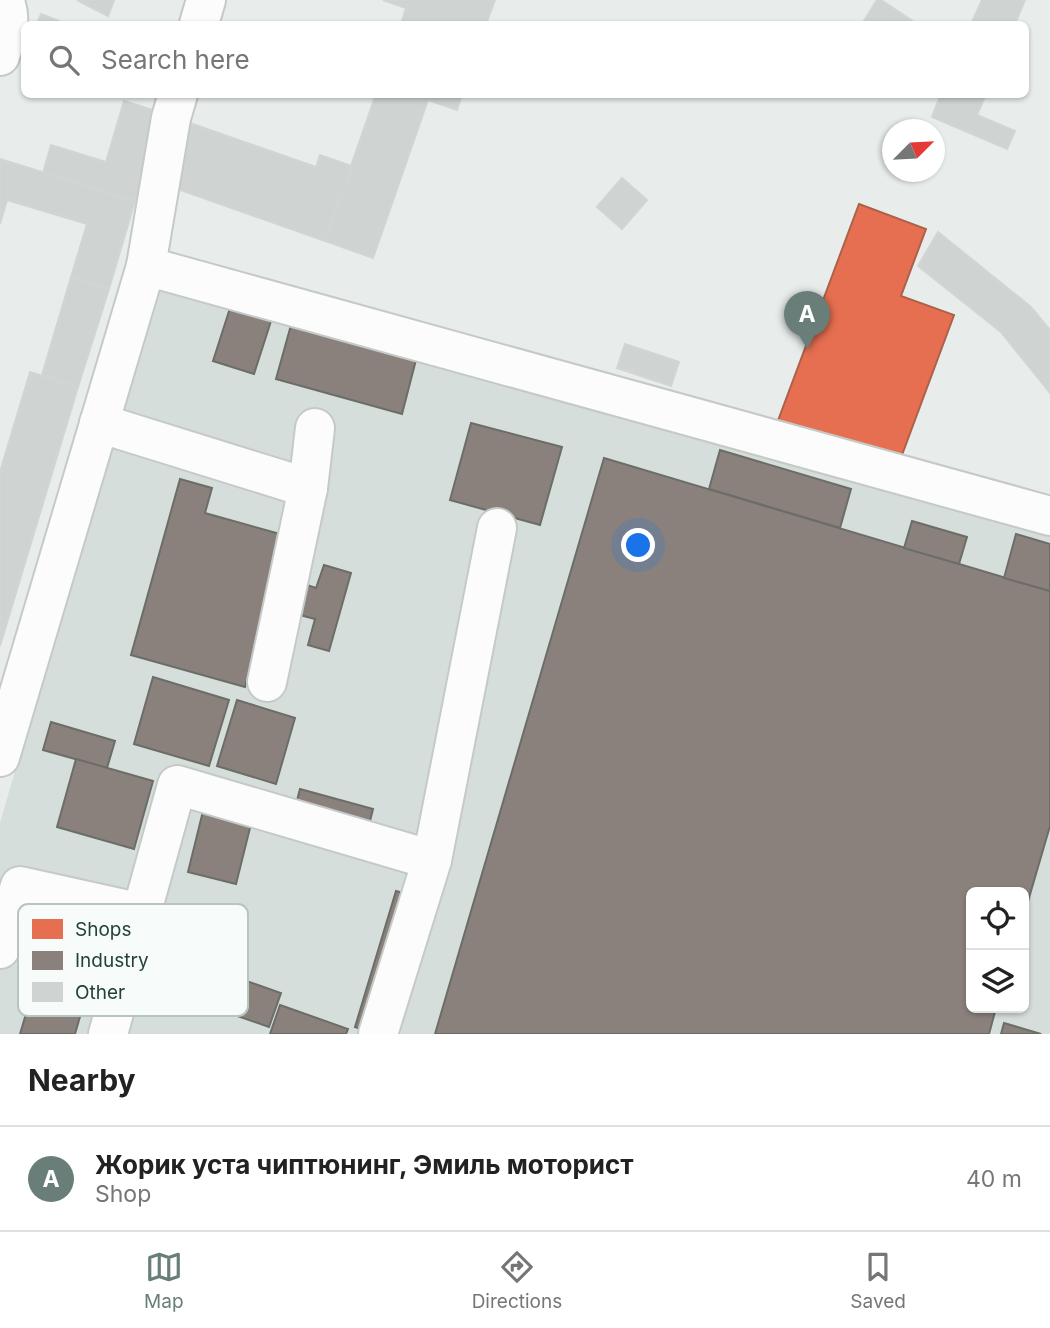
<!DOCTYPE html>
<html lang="en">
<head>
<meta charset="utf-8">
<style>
  :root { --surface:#fff; --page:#f6f6f6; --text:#222; --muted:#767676; --line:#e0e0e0; --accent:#697e78 }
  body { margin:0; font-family:Inter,sans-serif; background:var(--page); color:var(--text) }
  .controls { position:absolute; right:21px; bottom:21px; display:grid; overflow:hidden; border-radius:10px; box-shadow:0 2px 5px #0004 }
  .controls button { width:63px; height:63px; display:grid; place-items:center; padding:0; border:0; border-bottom:2px solid var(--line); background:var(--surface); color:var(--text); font:35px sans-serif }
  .compass { position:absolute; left:882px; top:119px; width:63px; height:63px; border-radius:50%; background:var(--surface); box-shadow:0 2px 5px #0004; rotate:66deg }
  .you { position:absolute; left:639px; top:546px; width:24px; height:24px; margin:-18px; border:5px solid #fff; border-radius:50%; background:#1a73e8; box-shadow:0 0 0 10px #1a73e833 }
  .badge { display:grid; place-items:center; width:46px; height:46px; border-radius:50%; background:var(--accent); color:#fff; font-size:23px; font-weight:700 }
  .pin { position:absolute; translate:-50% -58px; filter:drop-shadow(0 2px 4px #0008) }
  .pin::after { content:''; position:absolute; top:37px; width:24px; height:21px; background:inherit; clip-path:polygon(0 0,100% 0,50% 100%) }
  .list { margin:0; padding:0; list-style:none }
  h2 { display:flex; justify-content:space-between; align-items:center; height:91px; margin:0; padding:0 28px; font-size:30px }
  h2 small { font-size:23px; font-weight:400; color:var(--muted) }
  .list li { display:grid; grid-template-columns:46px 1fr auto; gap:21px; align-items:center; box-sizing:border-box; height:105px; padding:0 28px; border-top:2px solid var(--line) }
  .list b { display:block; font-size:26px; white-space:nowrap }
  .list p { margin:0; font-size:23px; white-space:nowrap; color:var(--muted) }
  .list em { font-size:23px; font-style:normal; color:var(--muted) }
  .icon { flex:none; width:38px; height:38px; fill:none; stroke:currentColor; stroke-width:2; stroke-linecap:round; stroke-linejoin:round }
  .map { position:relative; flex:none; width:1050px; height:1034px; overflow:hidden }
  .search { position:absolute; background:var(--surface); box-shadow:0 2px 5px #0004; left:21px; right:21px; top:21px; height:77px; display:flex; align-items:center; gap:18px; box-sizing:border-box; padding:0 24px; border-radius:10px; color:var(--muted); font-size:26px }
  .sheet { height:196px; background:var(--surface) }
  nav { display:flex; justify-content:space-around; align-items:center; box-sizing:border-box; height:98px; border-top:2px solid var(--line); background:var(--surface); font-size:19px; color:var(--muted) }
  nav a { display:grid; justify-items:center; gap:4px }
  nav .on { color:var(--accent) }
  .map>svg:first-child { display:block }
  .built { fill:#d6dedb; fill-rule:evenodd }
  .shops { fill:#e76f51; stroke:#ac624a; stroke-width:2 }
  .industry { fill:#8a817c; stroke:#6b6e68; stroke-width:2 }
  .building { fill:#cfd4d2; stroke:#d1d6d4; stroke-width:2 }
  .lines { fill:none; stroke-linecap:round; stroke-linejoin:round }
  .minor-casing { stroke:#c5cac8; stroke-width:42 }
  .minor { stroke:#fcfcfc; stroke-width:38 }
  .key { fill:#f7fbf9; stroke:#b8c4c0; stroke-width:2 }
  .key-label { font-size:19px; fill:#24423a }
</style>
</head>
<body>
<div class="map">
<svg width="1050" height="1034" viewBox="0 0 1050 1034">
  <rect width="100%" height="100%" fill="#e8edeb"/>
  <path class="built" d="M157 280 1050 534V1034H0V823ZM971 892H1024V1008H971Z"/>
  <polygon class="shops" points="859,204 926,229 901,296 954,315 896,471 776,426"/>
  <g class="industry">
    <polygon points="231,305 272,318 254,374 213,361"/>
    <polygon points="291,325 416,360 402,414 276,379"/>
    <polygon points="471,423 562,447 540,525 450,500"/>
    <polygon points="720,450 851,489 840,528 709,489"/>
    <polygon points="604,458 1050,591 1050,826 1024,915 1024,892 971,892 971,1008 996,1008 989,1034 435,1034"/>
    <polygon points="180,479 212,488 205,513 287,536 245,687 131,655"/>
    <polygon points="912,521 967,537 959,564 904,548"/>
    <polygon points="1016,534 1050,544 1050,591 1004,578"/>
    <polygon points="324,565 351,573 329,651 308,645 315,619 296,614 304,584 316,588"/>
    <polygon points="153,677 229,700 209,766 134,744"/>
    <polygon points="237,700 295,718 276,784 217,766"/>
    <polygon points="51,722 115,741 107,768 43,750"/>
    <polygon points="76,759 153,781 134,849 57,827"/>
    <polygon points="300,789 373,809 369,825 296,804"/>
    <polygon points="205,803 253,816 236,884 188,872"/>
    <polygon points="396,891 410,895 367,1031 355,1027"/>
    <polygon points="47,943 97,958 75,1034 20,1034"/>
    <polygon points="215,970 281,993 269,1027 203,1004"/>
    <polygon points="280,1005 348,1029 346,1034 270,1034"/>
    <polygon points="1004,1023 1041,1034 1001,1034"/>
  </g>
  <g class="building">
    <polygon points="77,0 114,0 108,16"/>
    <polygon points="383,0 495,0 486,24 401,24 406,8"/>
    <polygon points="877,0 881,0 914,22 912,24 862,24"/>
    <polygon points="982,0 1025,0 1015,24 971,24"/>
    <polygon points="41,14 66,24 37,24"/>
    <polygon points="376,94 462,94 457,110 428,100 373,258 325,241"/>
    <polygon points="941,94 986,94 977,115 1015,131 1007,149 932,117"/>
    <polygon points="124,101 162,113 135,201 43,173 51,145 106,162"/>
    <polygon points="184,121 316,167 320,155 352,166 325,241 163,184"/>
    <polygon points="0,159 135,201 109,289 71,277 87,224 7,200 0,224"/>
    <polygon points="622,178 647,200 622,229 597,207"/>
    <polygon points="938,232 1031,307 1050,330 1050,393 1001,332 918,266"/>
    <polygon points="71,277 109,289 78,387 42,375"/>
    <polygon points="625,344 679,362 671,386 617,368"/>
    <polygon points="30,372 78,387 0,646 0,472"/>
  </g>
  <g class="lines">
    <g class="minor-casing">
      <g id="minor">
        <polyline points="199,24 206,0"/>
        <path d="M0 56C6 38 13 19 4 0"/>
        <polyline points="146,266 171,118 178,94"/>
        <polyline points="99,423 308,488"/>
        <polyline points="267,682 308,488 315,428"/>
        <polyline points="0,757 146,266 1050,516"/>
        <polyline points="0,949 20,886 142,913"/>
        <polyline points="108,1034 177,785 432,860"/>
        <polyline points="378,1034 432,860 497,528"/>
      </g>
    </g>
    <use href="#minor" class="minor"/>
  </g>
  <rect x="18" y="904" width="230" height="112" rx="10" class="key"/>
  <rect x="32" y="919" width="31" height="20" fill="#e76f51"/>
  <rect x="32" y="951" width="31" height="19" fill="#8a817c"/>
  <rect x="32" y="982" width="31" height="20" fill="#cfd4d2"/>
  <g class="key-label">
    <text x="75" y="936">Shops</text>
    <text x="75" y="967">Industry</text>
    <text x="75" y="999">Other</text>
  </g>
</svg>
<div class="controls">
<button><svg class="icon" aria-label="locate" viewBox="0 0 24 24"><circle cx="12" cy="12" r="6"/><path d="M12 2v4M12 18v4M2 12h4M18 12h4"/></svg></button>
<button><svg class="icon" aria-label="layers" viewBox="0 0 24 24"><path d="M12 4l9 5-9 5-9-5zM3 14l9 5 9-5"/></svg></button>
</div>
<svg class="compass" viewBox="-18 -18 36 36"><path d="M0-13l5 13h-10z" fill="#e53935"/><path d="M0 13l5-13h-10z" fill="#767676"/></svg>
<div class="you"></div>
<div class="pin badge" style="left:807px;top:349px">A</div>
<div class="search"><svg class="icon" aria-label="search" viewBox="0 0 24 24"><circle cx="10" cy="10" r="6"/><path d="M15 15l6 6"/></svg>Search here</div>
</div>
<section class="sheet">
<h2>Nearby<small></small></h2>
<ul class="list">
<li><span class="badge">A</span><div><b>Жорик уста чиптюнинг, Эмиль моторист</b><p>Shop</p></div><em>40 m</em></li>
</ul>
</section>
<nav>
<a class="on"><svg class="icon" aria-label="map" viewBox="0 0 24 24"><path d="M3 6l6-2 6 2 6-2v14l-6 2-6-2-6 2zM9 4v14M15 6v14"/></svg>Map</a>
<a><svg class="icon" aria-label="directions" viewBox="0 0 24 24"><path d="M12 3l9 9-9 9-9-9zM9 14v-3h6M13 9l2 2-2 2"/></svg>Directions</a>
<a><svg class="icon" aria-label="saved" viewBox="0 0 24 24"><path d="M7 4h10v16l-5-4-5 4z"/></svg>Saved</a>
</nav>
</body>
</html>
